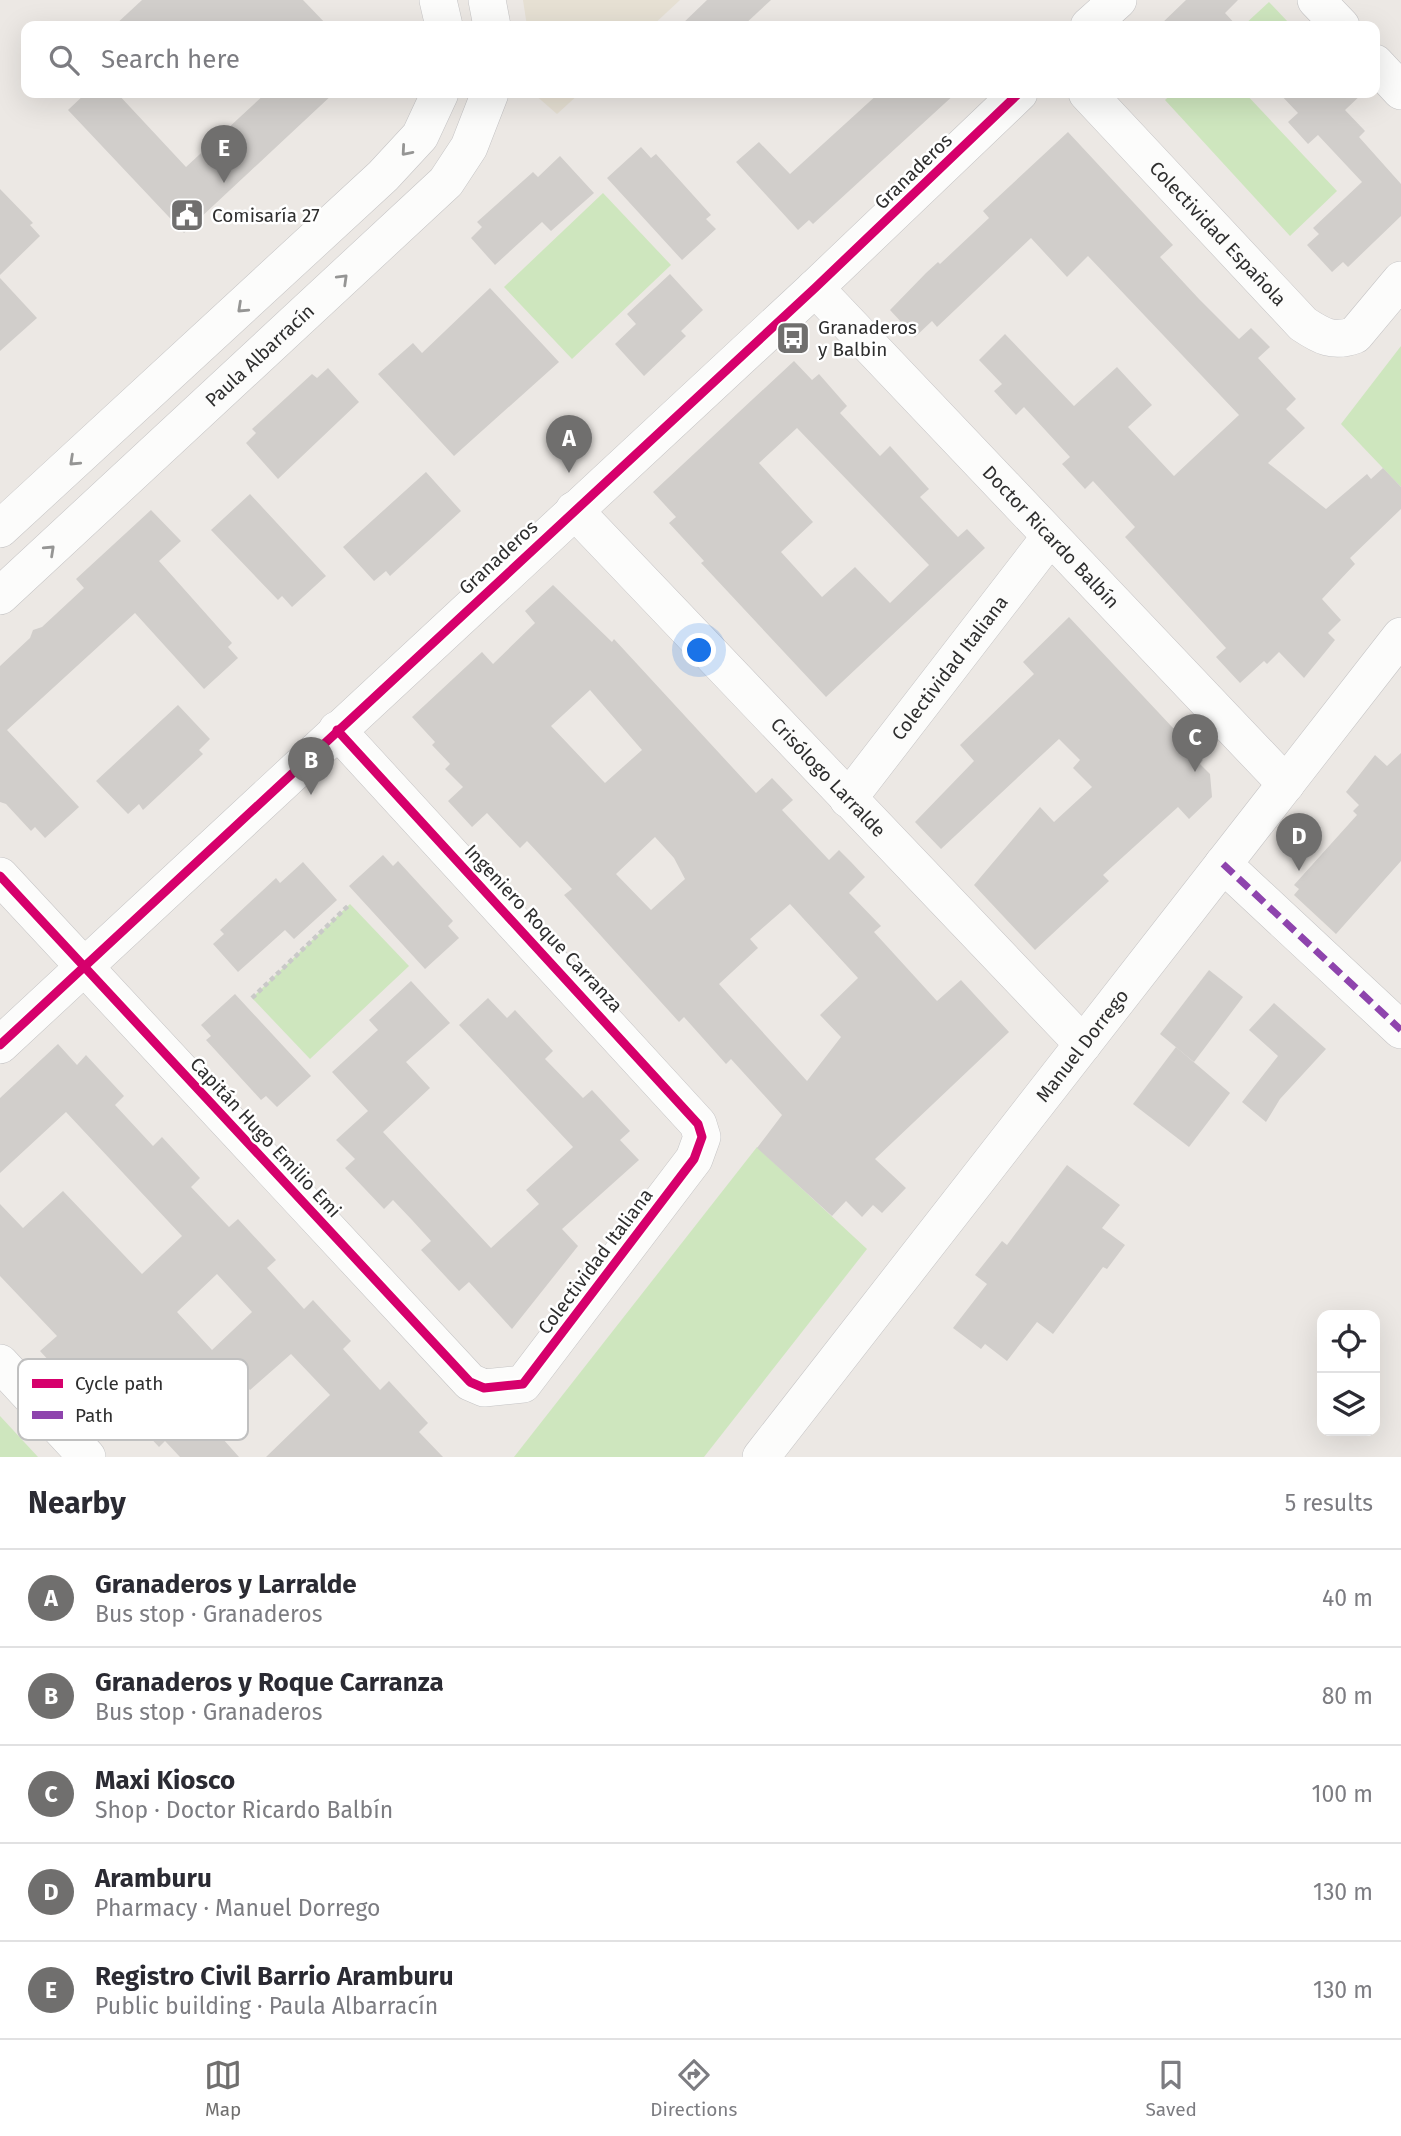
<!DOCTYPE html>
<html lang="en">
<head>
<meta charset="utf-8">
<style>
  :root { --surface:#fff; --page:#f2f2f3; --text:#2b2b33; --muted:#7c7c81; --line:#e1e1e2; --accent:#706f6e }
  body { margin:0; font-family:"Fira Sans",sans-serif; background:var(--page); color:var(--text) }
  .controls { position:absolute; right:21px; bottom:21px; display:grid; overflow:hidden; border-radius:14px; box-shadow:0 7px 28px #0002 }
  .controls button { width:63px; height:63px; display:grid; place-items:center; padding:0; border:0; border-bottom:2px solid var(--line); background:var(--surface); color:var(--text); font:35px sans-serif }
  .you { position:absolute; left:700px; top:651px; width:24px; height:24px; margin:-18px; border:5px solid #fff; border-radius:50%; background:#1a73e8; box-shadow:0 0 0 10px #1a73e833 }
  .badge { display:grid; place-items:center; width:46px; height:46px; border-radius:50%; background:var(--accent); color:#fff; font-size:23px; font-weight:700 }
  .pin { position:absolute; translate:-50% -58px; filter:drop-shadow(0 2px 4px #0008) }
  .pin::after { content:''; position:absolute; top:37px; width:24px; height:21px; background:inherit; clip-path:polygon(0 0,100% 0,50% 100%) }
  .list { margin:0; padding:0; list-style:none }
  h2 { display:flex; justify-content:space-between; align-items:center; height:91px; margin:0; padding:0 28px; font-size:30px }
  h2 small { font-size:23px; font-weight:400; color:var(--muted) }
  .list li { display:grid; grid-template-columns:46px 1fr auto; gap:21px; align-items:center; box-sizing:border-box; height:98px; padding:0 28px; border-top:2px solid var(--line) }
  .list b { display:block; font-size:26px; white-space:nowrap }
  .list p { margin:0; font-size:23px; white-space:nowrap; color:var(--muted) }
  .list em { font-size:23px; font-style:normal; color:var(--muted) }
  .icon { flex:none; width:38px; height:38px; fill:none; stroke:currentColor; stroke-width:2; stroke-linecap:round; stroke-linejoin:round }
  .map { position:relative; flex:none; width:1401px; height:1457px; overflow:hidden }
  .search { position:absolute; background:var(--surface); box-shadow:0 7px 28px #0002; left:21px; right:21px; top:21px; height:77px; display:flex; align-items:center; gap:18px; box-sizing:border-box; padding:0 24px; border-radius:14px; color:var(--muted); font-size:26px }
  .sheet { height:581px; background:var(--surface) }
  nav { display:flex; justify-content:space-around; align-items:center; box-sizing:border-box; height:98px; border-top:2px solid var(--line); background:var(--surface); font-size:19px; color:var(--muted) }
  nav a { display:grid; justify-items:center; gap:4px }
  nav .on { color:var(--accent) }
  .map>svg:first-child { display:block }
  .education { fill:#e6e0d3 }
  .green { fill:#cee6be }
  .building { fill:#d1cecb; fill-rule:evenodd }
  .lines { fill:none; stroke-linecap:round; stroke-linejoin:round }
  .minor-casing { stroke:#c5c4c5; stroke-width:38 }
  .path { stroke:#c9c9c8; stroke-width:4.5; stroke-dasharray:5 3.5; stroke-linecap:butt }
  .minor { stroke:#fcfcfb; stroke-width:37 }
  .quiet { stroke:#8e44ad; stroke-width:7; stroke-dasharray:14 7; stroke-linecap:butt }
  .cycleway-casing { stroke:#fff; stroke-width:13 }
  .cycleway { stroke:#d6006c; stroke-width:9 }
  .oneway { stroke:#959594 }
  .labels { text-anchor:middle; stroke-width:5; stroke-linejoin:round; paint-order:stroke }
  .street-label { font-size:19px; fill:#2e2e2e; stroke:#fff }
  .poi-label { font-size:19px; fill:#2e2e2e; stroke:#fff; text-anchor:start }
  .key { fill:#fff; stroke:#c0c0c0; stroke-width:2 }
  .key-label { font-size:19px; fill:#2e2e2e }
</style>
</head>
<body>
<div class="map">
<svg width="1401" height="1457" viewBox="0 0 1401 1457">
  <rect width="100%" height="100%" fill="#ece8e4"/>
  <g class="education">
    <polygon points="523,0 680,0 652,26 527,26"/>
    <polygon points="533,93 580,93 557,114"/>
  </g>
  <g class="green">
    <polygon points="1269,2 1289,23 1286,26 1243,26"/>
    <polygon points="1173,93 1245,93 1337,191 1290,236 1165,100"/>
    <polygon points="603,193 671,265 572,359 504,287"/>
    <polygon points="1401,346 1401,487 1341,424"/>
    <polygon points="350,904 409,966 310,1059 252,998"/>
    <polygon points="757,1147 867,1249 704,1457 514,1457"/>
    <polygon points="0,1416 38,1457 0,1457"/>
  </g>
  <g class="building">
    <polygon points="142,0 303,0 328,26 114,26"/>
    <polygon points="707,0 771,0 743,26 680,26"/>
    <polygon points="1186,0 1238,0 1225,13 1237,26 1159,26"/>
    <polygon points="86,93 117,93 186,167 266,93 334,93 184,233 68,110"/>
    <polygon points="879,93 956,93 813,224 809,220 798,230 736,162 759,142 790,174"/>
    <polygon points="1279,93 1363,93 1345,110 1365,131 1359,137 1401,184 1401,216 1348,267 1343,262 1332,272 1307,245 1319,234 1313,228 1362,182 1318,135 1308,144 1288,122 1298,113"/>
    <polygon points="1068,132 1173,245 1160,257 1199,299 1239,339 1251,328 1270,347 1258,358 1296,399 1286,409 1305,428 1268,463 1326,509 1367,474 1371,479 1383,468 1401,487 1401,509 1350,558 1355,564 1322,599 1341,620 1328,633 1335,640 1304,678 1279,652 1267,664 1264,661 1240,683 1216,657 1226,648 1125,537 1135,527 1093,481 1085,489 1062,464 1070,457 1024,407 1016,415 994,391 1002,384 979,360 1005,334 1074,406 1117,367 1152,405 1128,427 1174,476 1239,415 1088,256 1067,277 1031,238 937,327 932,321 915,337 890,310 926,273 938,262 940,264 989,218 983,211"/>
    <polygon points="641,147 651,158 656,154 711,215 706,219 716,229 682,260 607,178"/>
    <polygon points="560,156 594,193 551,231 542,222 495,265 471,238 482,227 477,222 533,172 538,177"/>
    <polygon points="0,189 33,223 30,225 40,236 0,275"/>
    <polygon points="670,274 703,310 681,331 686,336 644,376 615,344 636,324 627,314"/>
    <polygon points="0,278 37,318 0,351"/>
    <polygon points="490,288 559,362 454,456 378,374 413,343 422,353"/>
    <path d="M794 361 812 380 819 374 847 406 840 413 880 456 890 446 929 489 920 497 958 537 967 529 985 548 826 697 701 563 704 561 669 523 676 517 653 492ZM797 428 929 565 890 603 855 567 822 597 781 552 813 522 759 463Z"/>
    <polygon points="328,368 359,402 278,479 246,443 256,433 252,429 312,374 317,378"/>
    <polygon points="426,472 461,511 390,576 386,571 374,581 343,547"/>
    <polygon points="250,494 326,576 292,607 282,596 278,600 211,530"/>
    <polygon points="151,510 181,541 159,561 232,643 228,647 238,658 204,689 135,613 7,730 79,807 45,838 35,827 31,831 6,804 0,802 0,666 30,638 33,630 42,627 84,588 76,579"/>
    <path d="M553 585 612 642 614 639 756 793 772 778 793 800 782 810 829 860 839 850 851 862 865 877 849 893 881 926 874 932 937 1001 961 980 1009 1032 875 1159 906 1188 882 1213 873 1205 862 1217 846 1201 832 1216 757 1148 782 1115 731 1059 726 1064 684 1017 679 1022 564 895 572 889 527 841 520 848 487 813 472 827 448 801 463 787 445 769 450 764 432 745 435 742 412 717 482 652 493 664 535 623 525 611ZM590 690 642 750 605 783 551 726ZM655 837 674 858 685 879 651 910 616 874ZM790 904 858 978 820 1015 841 1037 807 1081 719 984 758 948 750 939Z"/>
    <polygon points="1069,617 1203,760 1200,764 1210,774 1212,797 1189,819 1178,807 1103,875 1109,881 1035,950 974,885 1040,807 1054,822 1092,787 1073,768 1080,760 1059,739 941,849 915,822 974,761 960,745 1034,674 1023,662"/>
    <polygon points="178,705 210,739 199,750 203,754 143,810 139,804 128,814 96,781"/>
    <polygon points="1401,753 1401,861 1336,934 1294,895 1299,889 1294,885 1357,815 1353,811 1359,805 1346,792 1375,755 1387,766"/>
    <polygon points="383,855 393,866 398,861 453,921 448,926 459,938 425,969 349,886"/>
    <polygon points="303,862 337,900 294,939 285,930 238,972 213,944 224,934 220,930 276,878 280,883"/>
    <polygon points="1209,970 1243,997 1194,1062 1160,1034"/>
    <polygon points="411,981 450,1023 406,1062 430,1088 383,1132 491,1248 539,1204 526,1190 573,1147 459,1025 488,998 507,1018 515,1010 553,1051 545,1059 583,1098 592,1090 630,1131 620,1140 639,1160 562,1229 578,1246 512,1329 469,1282 459,1291 421,1250 431,1241 412,1220 393,1200 384,1209 345,1168 355,1159 336,1140 368,1111 332,1072 378,1030 369,1020"/>
    <polygon points="235,994 311,1076 277,1107 266,1096 261,1100 206,1040 211,1036 201,1025"/>
    <polygon points="1274,1003 1326,1049 1280,1099 1266,1122 1242,1102 1278,1056 1249,1030"/>
    <path d="M58 1044 77 1065 86 1055 124 1096 115 1105 153 1146 162 1137 200 1178 191 1187 229 1227 238 1219 276 1260 267 1268 304 1309 313 1300 351 1341 343 1349 380 1390 389 1381 428 1423 419 1432 443 1457H266L330 1395 291 1354 250 1390 236 1376 198 1411 239 1457H180L165 1441 159 1447 90 1373 74 1388 40 1351 57 1336 0 1276V1204L23 1228 63 1191 142 1274 182 1236 66 1112 0 1173V1098ZM217 1274 252 1312 212 1350 177 1312Z"/>
    <polygon points="1176,1047 1230,1093 1189,1147 1133,1104"/>
    <polygon points="1067,1165 1120,1205 1102,1228 1125,1245 1107,1269 1103,1267 1053,1334 1037,1322 1007,1361 985,1344 981,1349 953,1328 987,1284 975,1275 1002,1241 1007,1245"/>
  </g>
  <g class="lines">
    <g class="minor-casing">
      <g id="minor">
        <polyline points="438,0 444,26"/>
        <polyline points="487,0 492,26"/>
        <polyline points="1316,0 1341,26"/>
        <polyline points="1089,26 1118,0"/>
        <polyline points="1375,63 1401,91"/>
        <path id="s1" d="M1087 93 1303 324C1321 336 1333 343 1355 335L1401 280"/>
        <path id="s2" d="M815 288 1286 784"/>
        <path id="s3" d="M574 510 1083 1044"/>
        <polyline points="0,529 383,176 420,136 440,93"/>
        <path id="s4" d="M0 596 446 182 469 147 490 93"/>
        <path id="s5" d="M848 799 1050 537"/>
        <polyline points="1223,864 1401,1030"/>
        <polyline points="0,876 470,1382 484,1388 523,1384 694,1159 702,1137 698,1124 337,730"/>
        <polyline points="0,1045 815,288 1019,93"/>
        <polyline points="0,1363 87,1457"/>
        <path id="s6" d="M761 1457 1401 636"/>
      </g>
    </g>
    <polyline class="path" points="252,998 350,904"/>
    <use href="#minor" class="minor"/>
    <polyline class="quiet" points="1223,864 1401,1030"/>
    <g class="cycleway-casing">
      <g id="cycleway">
        <polyline points="0,876 470,1382 484,1388 523,1384 694,1159 702,1137 698,1124 337,730"/>
        <polyline points="0,1045 815,288 1019,93"/>
      </g>
    </g>
    <use href="#cycleway" class="cycleway"/>
  </g>
  <defs><path id="oneway-chevron" d="M-2-3.5L2.5 0L-2 3.5" fill="none" stroke-width="1.6" stroke-linecap="round" stroke-linejoin="round" transform="scale(1.75)"/></defs>
  <g class="oneway">
    <use href="#oneway-chevron" transform="translate(406 151) rotate(131)"/>
    <use href="#oneway-chevron" transform="translate(343 279) rotate(-44)"/>
    <use href="#oneway-chevron" transform="translate(242 308) rotate(137)"/>
    <use href="#oneway-chevron" transform="translate(74 461) rotate(137)"/>
    <use href="#oneway-chevron" transform="translate(50 550) rotate(-43)"/>
  </g>
  <defs>
    <g id="civic-square" transform="scale(1.75)"><rect x="-9" y="-9" width="18" height="18" rx="4" fill="#706f6e" stroke="#fff"/><path d="M-.6-6.5H3V-4.5H.6V-3L4-1V1h2V6H-6V1h2V-1L-.6-3ZM-1.2 2.5V6h2.4V2.5Z" fill="#fff"/></g>
    <g id="bus-square" transform="scale(1.75)"><rect x="-9" y="-9" width="18" height="18" rx="4" fill="#706f6e" stroke="#fff"/><path d="M-5-6H5V4H4V6H2V4H-2V6H-4V4H-5ZM-3.5-4V0h7V-4ZM-3.5 1.2v1.5H-2V1.2ZM2 1.2v1.5H3.5V1.2Z" fill="#fff"/></g>
  </defs>
  <g fill-rule="evenodd">
    <use href="#civic-square" x="187" y="215"/>
    <use href="#bus-square" x="793" y="338"/>
  </g>
  <g class="labels">
    <g class="street-label">
      <text transform="translate(913 171) rotate(-44)" y="7">Granaderos</text>
      <text dy="7" stroke="none"><textPath href="#s1" startOffset="192">Colectividad Española</textPath></text>
      <text dy="7" stroke="none"><textPath href="#s4" startOffset="354">Paula Albarracín</textPath></text>
      <text dy="7" stroke="none"><textPath href="#s2" startOffset="343">Doctor Ricardo Balbín</textPath></text>
      <text transform="translate(498 557) rotate(-43)" y="7">Granaderos</text>
      <text dy="7" stroke="none"><textPath href="#s5" startOffset="166">Colectividad Italiana</textPath></text>
      <text dy="7" stroke="none"><textPath href="#s3" startOffset="369">Crisólogo Larralde</textPath></text>
      <text transform="translate(544 928) rotate(47)" y="7">Ingeniero Roque Carranza</text>
      <text dy="7" stroke="none"><textPath href="#s6" startOffset="522">Manuel Dorrego</textPath></text>
      <text transform="translate(266 1137) rotate(47)" y="7">Capitán Hugo Emilio Emi</text>
      <text transform="translate(595 1261) rotate(-53)" y="7">Colectividad Italiana</text>
    </g>
    <g class="poi-label">
      <text x="212" y="222">Comisaría 27</text>
      <text x="818" y="334">Granaderos<tspan x="818" dy="22">y Balbin</tspan></text>
    </g>
  </g>
  <rect x="18" y="1359" width="230" height="81" rx="10" class="key"/>
  <rect x="32" y="1379" width="31" height="9" fill="#d6006c"/>
  <rect x="32" y="1411" width="31" height="8" fill="#8e44ad"/>
  <g class="key-label">
    <text x="75" y="1390">Cycle path</text>
    <text x="75" y="1422">Path</text>
  </g>
</svg>
<div class="controls">
<button><svg class="icon" aria-label="locate" viewBox="0 0 24 24"><circle cx="12" cy="12" r="6"/><path d="M12 2v4M12 18v4M2 12h4M18 12h4"/></svg></button>
<button><svg class="icon" aria-label="layers" viewBox="0 0 24 24"><path d="M12 4l9 5-9 5-9-5zM3 14l9 5 9-5"/></svg></button>
</div>
<div class="you"></div>
<div class="pin badge" style="left:569px;top:473px">A</div>
<div class="pin badge" style="left:311px;top:795px">B</div>
<div class="pin badge" style="left:1195px;top:772px">C</div>
<div class="pin badge" style="left:1299px;top:871px">D</div>
<div class="pin badge" style="left:224px;top:183px">E</div>
<div class="search"><svg class="icon" aria-label="search" viewBox="0 0 24 24"><circle cx="10" cy="10" r="6"/><path d="M15 15l6 6"/></svg>Search here</div>
</div>
<section class="sheet">
<h2>Nearby<small>5 results</small></h2>
<ul class="list">
<li><span class="badge">A</span><div><b>Granaderos y Larralde</b><p>Bus stop · Granaderos</p></div><em>40 m</em></li>
<li><span class="badge">B</span><div><b>Granaderos y Roque Carranza</b><p>Bus stop · Granaderos</p></div><em>80 m</em></li>
<li><span class="badge">C</span><div><b>Maxi Kiosco</b><p>Shop · Doctor Ricardo Balbín</p></div><em>100 m</em></li>
<li><span class="badge">D</span><div><b>Aramburu</b><p>Pharmacy · Manuel Dorrego</p></div><em>130 m</em></li>
<li><span class="badge">E</span><div><b>Registro Civil Barrio Aramburu</b><p>Public building · Paula Albarracín</p></div><em>130 m</em></li>
</ul>
</section>
<nav>
<a class="on"><svg class="icon" aria-label="map" viewBox="0 0 24 24"><path d="M3 6l6-2 6 2 6-2v14l-6 2-6-2-6 2zM9 4v14M15 6v14"/></svg>Map</a>
<a><svg class="icon" aria-label="directions" viewBox="0 0 24 24"><path d="M12 3l9 9-9 9-9-9zM9 14v-3h6M13 9l2 2-2 2"/></svg>Directions</a>
<a><svg class="icon" aria-label="saved" viewBox="0 0 24 24"><path d="M7 4h10v16l-5-4-5 4z"/></svg>Saved</a>
</nav>
</body>
</html>
